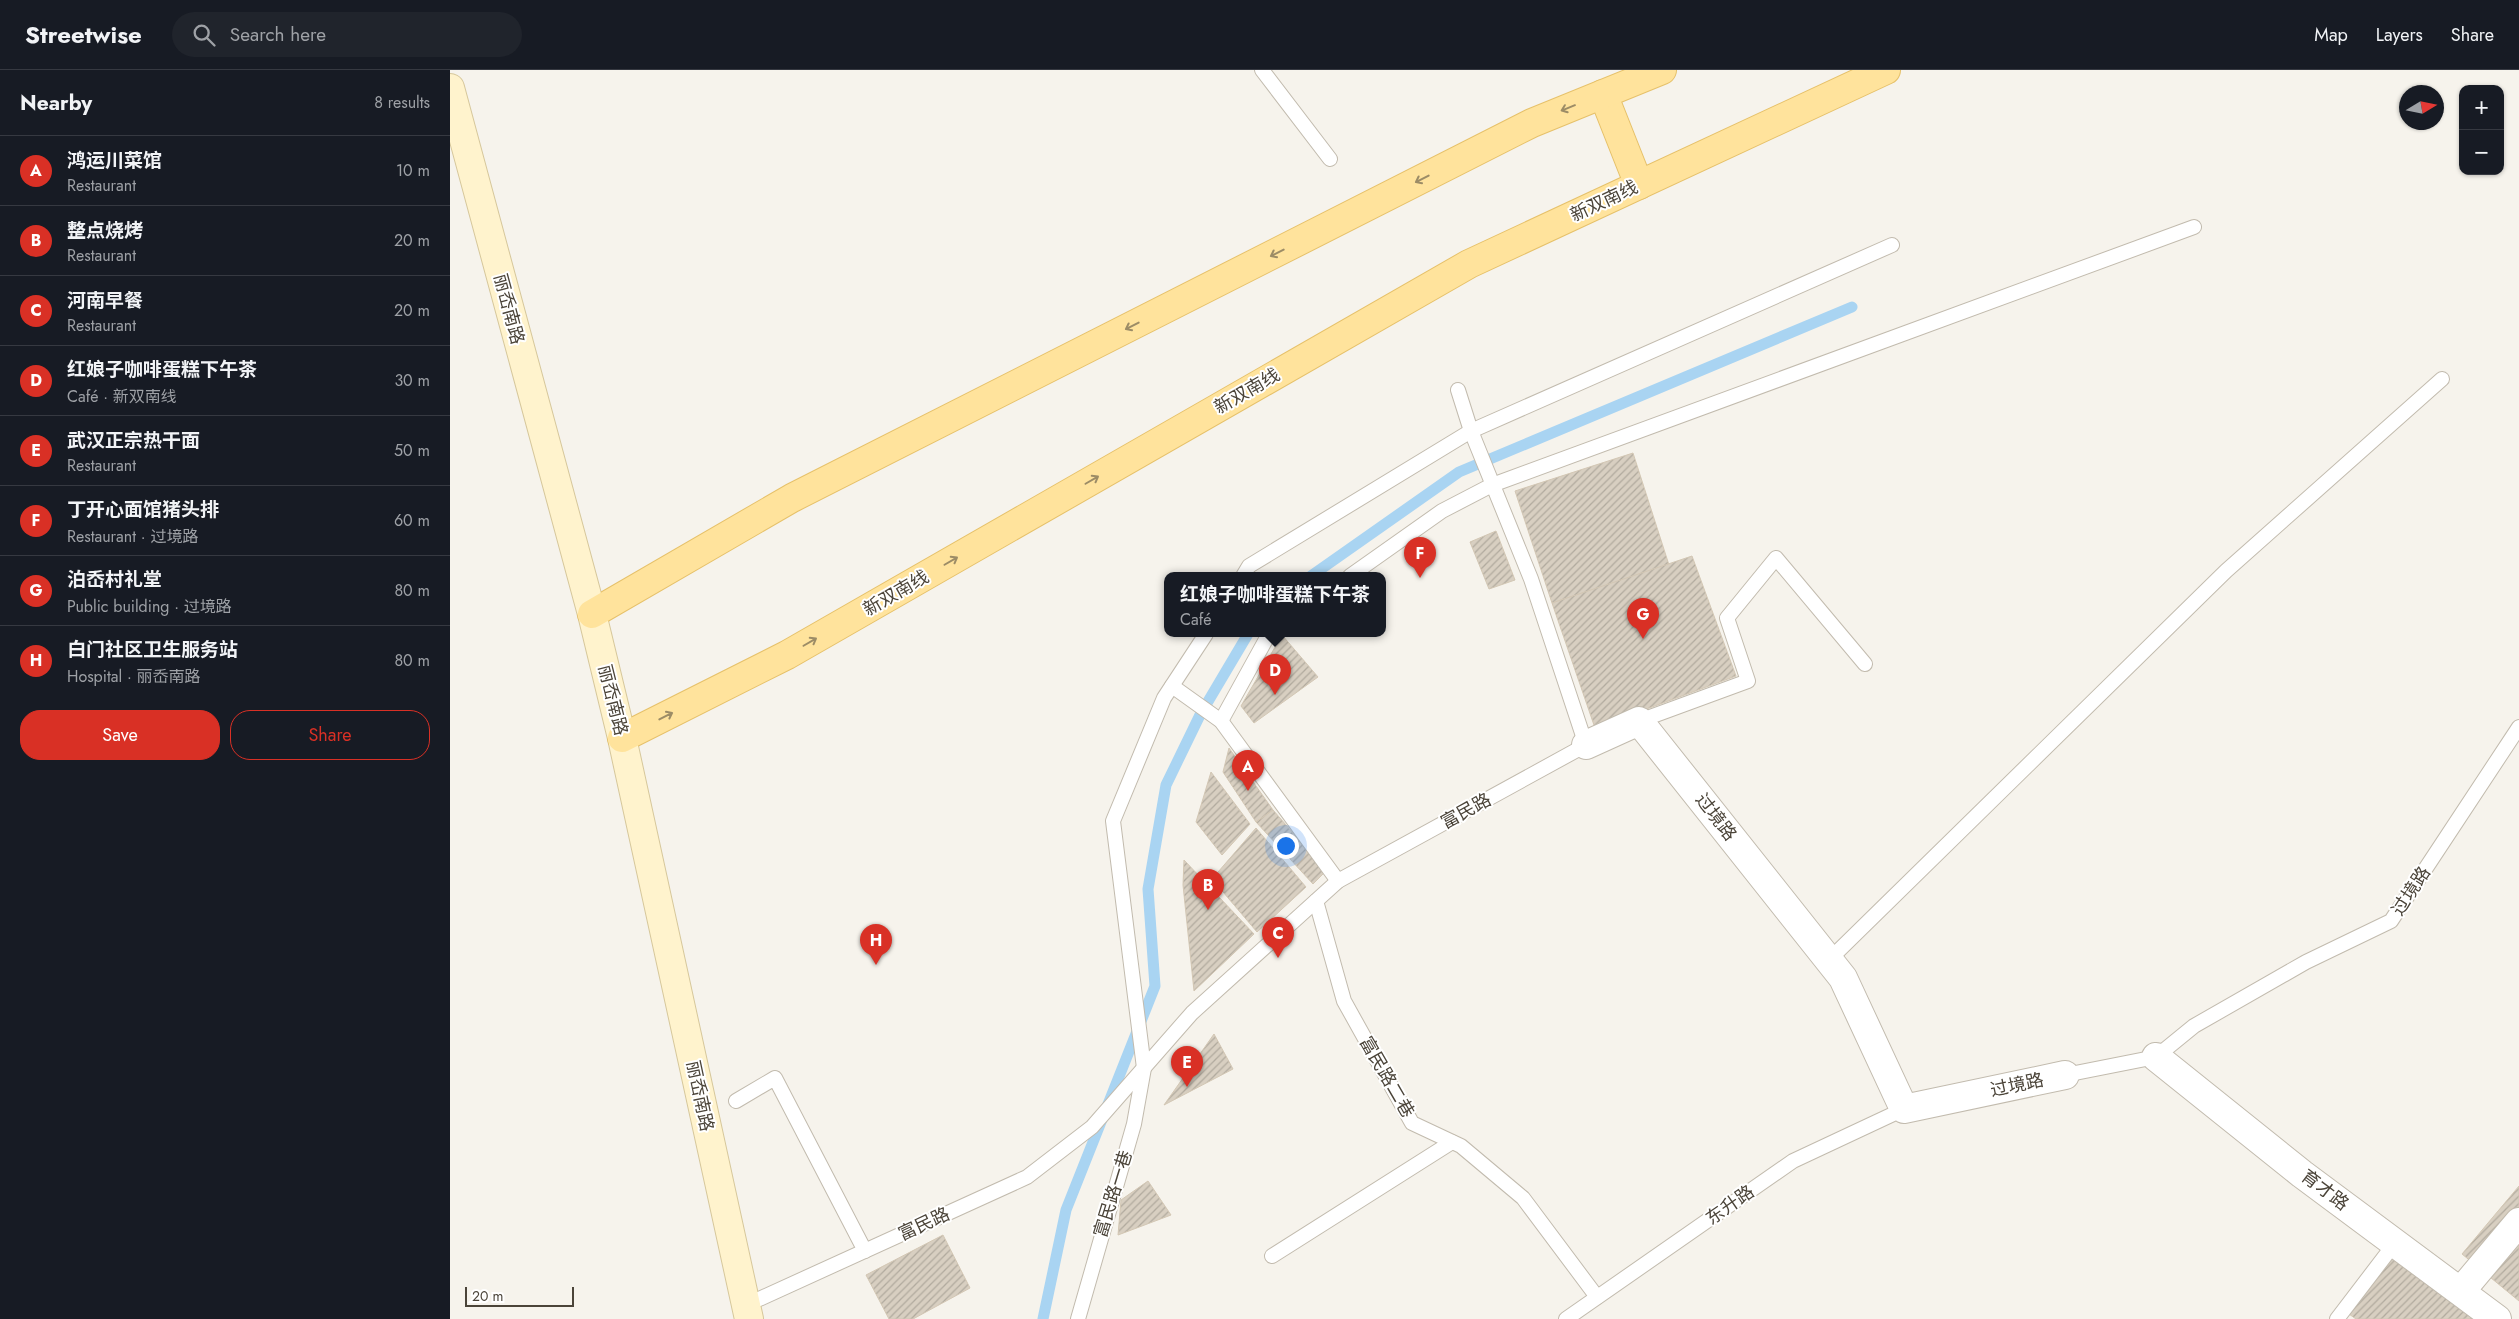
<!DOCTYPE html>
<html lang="en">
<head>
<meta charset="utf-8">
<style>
  :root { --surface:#171b24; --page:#20242c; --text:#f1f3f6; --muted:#9ea1a6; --line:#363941; --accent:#d93025 }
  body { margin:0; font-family:Jost,"Noto Sans SC",sans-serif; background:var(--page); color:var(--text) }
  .controls { position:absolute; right:15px; top:15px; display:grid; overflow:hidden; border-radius:10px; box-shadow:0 1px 4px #0004 }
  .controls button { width:45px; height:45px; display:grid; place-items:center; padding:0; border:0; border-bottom:1px solid var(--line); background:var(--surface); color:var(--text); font:25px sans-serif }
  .compass { position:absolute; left:1949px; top:15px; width:45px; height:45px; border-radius:50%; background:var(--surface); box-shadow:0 1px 4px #0004; rotate:80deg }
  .scale { position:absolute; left:15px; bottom:12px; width:109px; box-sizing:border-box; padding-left:5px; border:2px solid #4b4439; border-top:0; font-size:14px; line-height:18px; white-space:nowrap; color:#4b4439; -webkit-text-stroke:4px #fff; paint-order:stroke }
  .you { position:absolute; left:835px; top:775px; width:18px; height:18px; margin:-12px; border:4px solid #fff; border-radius:50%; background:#1a73e8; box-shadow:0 0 0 8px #1a73e833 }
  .badge { display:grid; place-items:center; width:32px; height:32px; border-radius:50%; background:var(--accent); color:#fff; font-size:16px; font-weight:700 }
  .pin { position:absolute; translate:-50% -41px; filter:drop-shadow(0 1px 2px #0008) }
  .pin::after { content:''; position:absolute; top:26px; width:18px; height:15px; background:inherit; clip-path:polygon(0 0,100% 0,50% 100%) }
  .popup { position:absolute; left:714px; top:502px; width:222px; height:65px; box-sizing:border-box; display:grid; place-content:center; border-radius:10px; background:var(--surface); filter:drop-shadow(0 1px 4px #0005); font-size:16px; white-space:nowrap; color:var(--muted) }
  .popup b { font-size:19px; color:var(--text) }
  .popup::after { content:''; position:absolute; left:50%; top:100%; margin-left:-10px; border:10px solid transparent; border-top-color:var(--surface) }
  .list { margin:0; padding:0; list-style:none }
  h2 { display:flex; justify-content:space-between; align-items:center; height:65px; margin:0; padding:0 20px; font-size:21px }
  h2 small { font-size:16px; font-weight:400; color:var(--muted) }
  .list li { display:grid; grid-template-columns:32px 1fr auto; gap:15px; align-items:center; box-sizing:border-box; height:70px; padding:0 20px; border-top:1px solid var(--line) }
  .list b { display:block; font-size:19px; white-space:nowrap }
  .list p { margin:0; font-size:16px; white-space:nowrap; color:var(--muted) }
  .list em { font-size:16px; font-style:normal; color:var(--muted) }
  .actions { display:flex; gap:10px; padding:15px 20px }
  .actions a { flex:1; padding:11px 0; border:1px solid var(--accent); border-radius:20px; text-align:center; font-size:18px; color:var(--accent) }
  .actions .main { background:var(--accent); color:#fff }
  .icon { flex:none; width:28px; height:28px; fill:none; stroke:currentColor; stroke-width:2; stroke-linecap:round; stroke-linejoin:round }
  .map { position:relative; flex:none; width:2069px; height:1249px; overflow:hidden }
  header { display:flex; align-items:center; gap:30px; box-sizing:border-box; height:70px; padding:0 25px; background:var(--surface); border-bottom:1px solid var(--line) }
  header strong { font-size:24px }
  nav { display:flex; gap:28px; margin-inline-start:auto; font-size:18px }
  .search { width:350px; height:45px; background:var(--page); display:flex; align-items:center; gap:12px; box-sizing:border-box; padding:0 18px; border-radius:28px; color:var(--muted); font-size:19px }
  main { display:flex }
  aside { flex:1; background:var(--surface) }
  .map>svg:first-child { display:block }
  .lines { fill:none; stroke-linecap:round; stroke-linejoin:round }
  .stream { stroke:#a9d4f2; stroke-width:11 }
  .building { fill:url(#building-hatch); stroke:#d3c7b4 }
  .lane-casing { stroke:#c2bbae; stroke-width:16 }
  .street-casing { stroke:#c2bbae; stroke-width:30 }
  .secondary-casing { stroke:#d6c79b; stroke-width:30 }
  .primary-casing { stroke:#e6c16a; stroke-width:30 }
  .lane { stroke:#fff; stroke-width:14 }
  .street { stroke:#fff; stroke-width:28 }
  .secondary { stroke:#fff3cd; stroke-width:28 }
  .primary { stroke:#ffe39c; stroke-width:28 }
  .oneway { stroke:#9c8c66 }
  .labels { text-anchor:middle; stroke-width:4; stroke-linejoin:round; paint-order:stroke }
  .street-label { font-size:18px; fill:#4b4439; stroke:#fff }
</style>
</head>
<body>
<header>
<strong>Streetwise</strong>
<div class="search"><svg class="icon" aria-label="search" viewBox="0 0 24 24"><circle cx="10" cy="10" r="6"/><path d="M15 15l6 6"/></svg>Search here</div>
<nav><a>Map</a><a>Layers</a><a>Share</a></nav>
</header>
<main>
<aside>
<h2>Nearby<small>8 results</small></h2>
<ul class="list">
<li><span class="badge">A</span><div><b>鸿运川菜馆</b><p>Restaurant</p></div><em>10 m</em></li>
<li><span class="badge">B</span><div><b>整点烧烤</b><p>Restaurant</p></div><em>20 m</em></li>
<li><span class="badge">C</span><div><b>河南早餐</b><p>Restaurant</p></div><em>20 m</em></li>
<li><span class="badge">D</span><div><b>红娘子咖啡蛋糕下午茶</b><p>Café · 新双南线</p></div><em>30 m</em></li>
<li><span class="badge">E</span><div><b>武汉正宗热干面</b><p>Restaurant</p></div><em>50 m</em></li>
<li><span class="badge">F</span><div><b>丁开心面馆猪头排</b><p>Restaurant · 过境路</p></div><em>60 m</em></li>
<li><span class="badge">G</span><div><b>泊岙村礼堂</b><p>Public building · 过境路</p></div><em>80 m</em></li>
<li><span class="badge">H</span><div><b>白门社区卫生服务站</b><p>Hospital · 丽岙南路</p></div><em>80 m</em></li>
</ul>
<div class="actions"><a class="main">Save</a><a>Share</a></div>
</aside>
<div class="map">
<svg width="2069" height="1249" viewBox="0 0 2069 1249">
  <defs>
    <pattern id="building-hatch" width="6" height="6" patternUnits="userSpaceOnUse" patternTransform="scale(1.25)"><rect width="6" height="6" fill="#d8cfc1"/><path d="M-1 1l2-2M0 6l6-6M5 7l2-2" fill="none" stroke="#b1aa9e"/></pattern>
  </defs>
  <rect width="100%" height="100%" fill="#f6f3ec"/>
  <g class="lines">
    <g class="stream">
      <polyline points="861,506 1009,402 1402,237"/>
      <polyline points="593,1249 616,1140 705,916 698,819 716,715 750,645 798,564"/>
    </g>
  </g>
  <g class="building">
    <polygon points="1183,383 1219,495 1102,533 1065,421"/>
    <polygon points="1046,461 1065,510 1039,519 1020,472"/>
    <polygon points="1242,486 1286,606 1145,658 1102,533"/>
    <polygon points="832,565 868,607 804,653 791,636"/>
    <polygon points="779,678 823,740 806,752 773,702"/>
    <polygon points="761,702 800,754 772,785 746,752"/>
    <polygon points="823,740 876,801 863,814 806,752"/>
    <polygon points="806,758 856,817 807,862 762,809"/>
    <polygon points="734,790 804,864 744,921 733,815"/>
    <polygon points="764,964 783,999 714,1035"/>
    <polygon points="698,1111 721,1145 668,1165 671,1130"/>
    <polygon points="2069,1116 2069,1231 2012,1184"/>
    <polygon points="493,1165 520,1218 463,1249 439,1249 416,1205"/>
    <polygon points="1945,1183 2031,1249 1906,1249 1899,1244"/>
  </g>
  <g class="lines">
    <g class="lane-casing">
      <g id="lane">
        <polyline points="812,0 880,89"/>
        <polyline points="793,506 799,496 1021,361 1442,175"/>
        <polyline points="900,506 992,441 1042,415 1744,157"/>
        <polyline points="722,616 771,651 888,811"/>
        <polyline points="771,651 819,564"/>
        <polyline points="1189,651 1298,611 1277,548 1326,488 1415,594"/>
        <polyline points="866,831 894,931 962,1053 1011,1076 1073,1128 1147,1227"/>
        <polyline points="1379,890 1776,501 1992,309"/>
        <polyline points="1615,1005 1706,987 1744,956 1856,892 1941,851 2069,657"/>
        <polyline points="286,1031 325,1008 415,1181"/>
        <polyline points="822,1186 1002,1072"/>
        <polyline points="296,1235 577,1107 642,1057 742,943 888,811 1136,675 1081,509 1021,361 1008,320"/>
        <polyline points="628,1249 684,1054 694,998 663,751 714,628 756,564"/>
        <polyline points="1116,1249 1343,1091 1454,1039"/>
        <polyline points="1887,1249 1945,1173"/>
      </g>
    </g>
    <g class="street-casing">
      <g id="street">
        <polyline points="1136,675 1189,651 1393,908 1454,1039 1615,1005"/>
        <polyline points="1706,987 1852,1104 2047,1249"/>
        <polyline points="2011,1221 2069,1152"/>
      </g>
    </g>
    <g class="secondary-casing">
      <polyline id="secondary" points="0,18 142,544 172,668 299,1249"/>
    </g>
    <g class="primary-casing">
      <g id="primary">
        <polyline points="1153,24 1189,115"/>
        <polyline points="142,544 342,428 1082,53 1212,0"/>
        <polyline points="172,668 337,585 1019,194 1436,0"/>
      </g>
    </g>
    <use href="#lane" class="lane"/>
    <use href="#street" class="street"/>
    <use href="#secondary" class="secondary"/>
    <use href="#primary" class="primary"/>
  </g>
  <defs><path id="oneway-shaft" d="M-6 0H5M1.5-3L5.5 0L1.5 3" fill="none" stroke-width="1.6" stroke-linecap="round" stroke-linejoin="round" transform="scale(1.25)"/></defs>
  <g class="oneway">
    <use href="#oneway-shaft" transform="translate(1118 38) rotate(158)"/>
    <use href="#oneway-shaft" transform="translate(972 109) rotate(153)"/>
    <use href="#oneway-shaft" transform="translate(827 183) rotate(153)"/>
    <use href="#oneway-shaft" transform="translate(682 256) rotate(153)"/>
    <use href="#oneway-shaft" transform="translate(642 410) rotate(-30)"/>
    <use href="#oneway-shaft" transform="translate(501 491) rotate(-30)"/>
    <use href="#oneway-shaft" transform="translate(360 572) rotate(-30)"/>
    <use href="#oneway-shaft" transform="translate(216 646) rotate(-27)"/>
  </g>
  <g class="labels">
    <g class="street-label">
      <text transform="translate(1154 131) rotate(-25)" y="6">新双南线</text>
      <text transform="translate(59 239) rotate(75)" y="6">丽岙南路</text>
      <text transform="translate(797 321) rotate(-30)" y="6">新双南线</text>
      <text transform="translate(446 523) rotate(-30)" y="6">新双南线</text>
      <text transform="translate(163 630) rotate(76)" y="6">丽岙南路</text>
      <text transform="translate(1016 741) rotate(-29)" y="6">富民路</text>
      <text transform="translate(1266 747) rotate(52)" y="6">过境路</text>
      <text transform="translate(1961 821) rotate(-57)" y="6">过境路</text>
      <text transform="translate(937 1007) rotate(60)" y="6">富民路二巷</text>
      <text transform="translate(1567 1015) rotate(-12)" y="6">过境路</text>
      <text transform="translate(250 1026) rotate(78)" y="6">丽岙南路</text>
      <text transform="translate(1875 1120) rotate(37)" y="6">育才路</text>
      <text transform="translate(663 1124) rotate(-73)" y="6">富民路一巷</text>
      <text transform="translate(1280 1135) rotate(-35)" y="6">东升路</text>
      <text transform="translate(474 1154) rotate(-25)" y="6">富民路</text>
    </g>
  </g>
</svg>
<div class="controls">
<button>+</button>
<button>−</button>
</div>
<svg class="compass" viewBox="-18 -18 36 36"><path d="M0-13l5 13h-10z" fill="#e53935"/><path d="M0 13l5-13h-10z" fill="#9ea1a6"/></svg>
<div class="scale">20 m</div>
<div class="you"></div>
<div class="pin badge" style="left:798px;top:721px">A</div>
<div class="pin badge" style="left:758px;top:840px">B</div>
<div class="pin badge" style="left:828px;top:888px">C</div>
<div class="pin badge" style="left:825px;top:625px">D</div>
<div class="popup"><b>红娘子咖啡蛋糕下午茶</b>Café</div>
<div class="pin badge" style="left:737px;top:1017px">E</div>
<div class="pin badge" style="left:970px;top:508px">F</div>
<div class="pin badge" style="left:1193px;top:569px">G</div>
<div class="pin badge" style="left:426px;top:895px">H</div>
</div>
</main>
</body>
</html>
